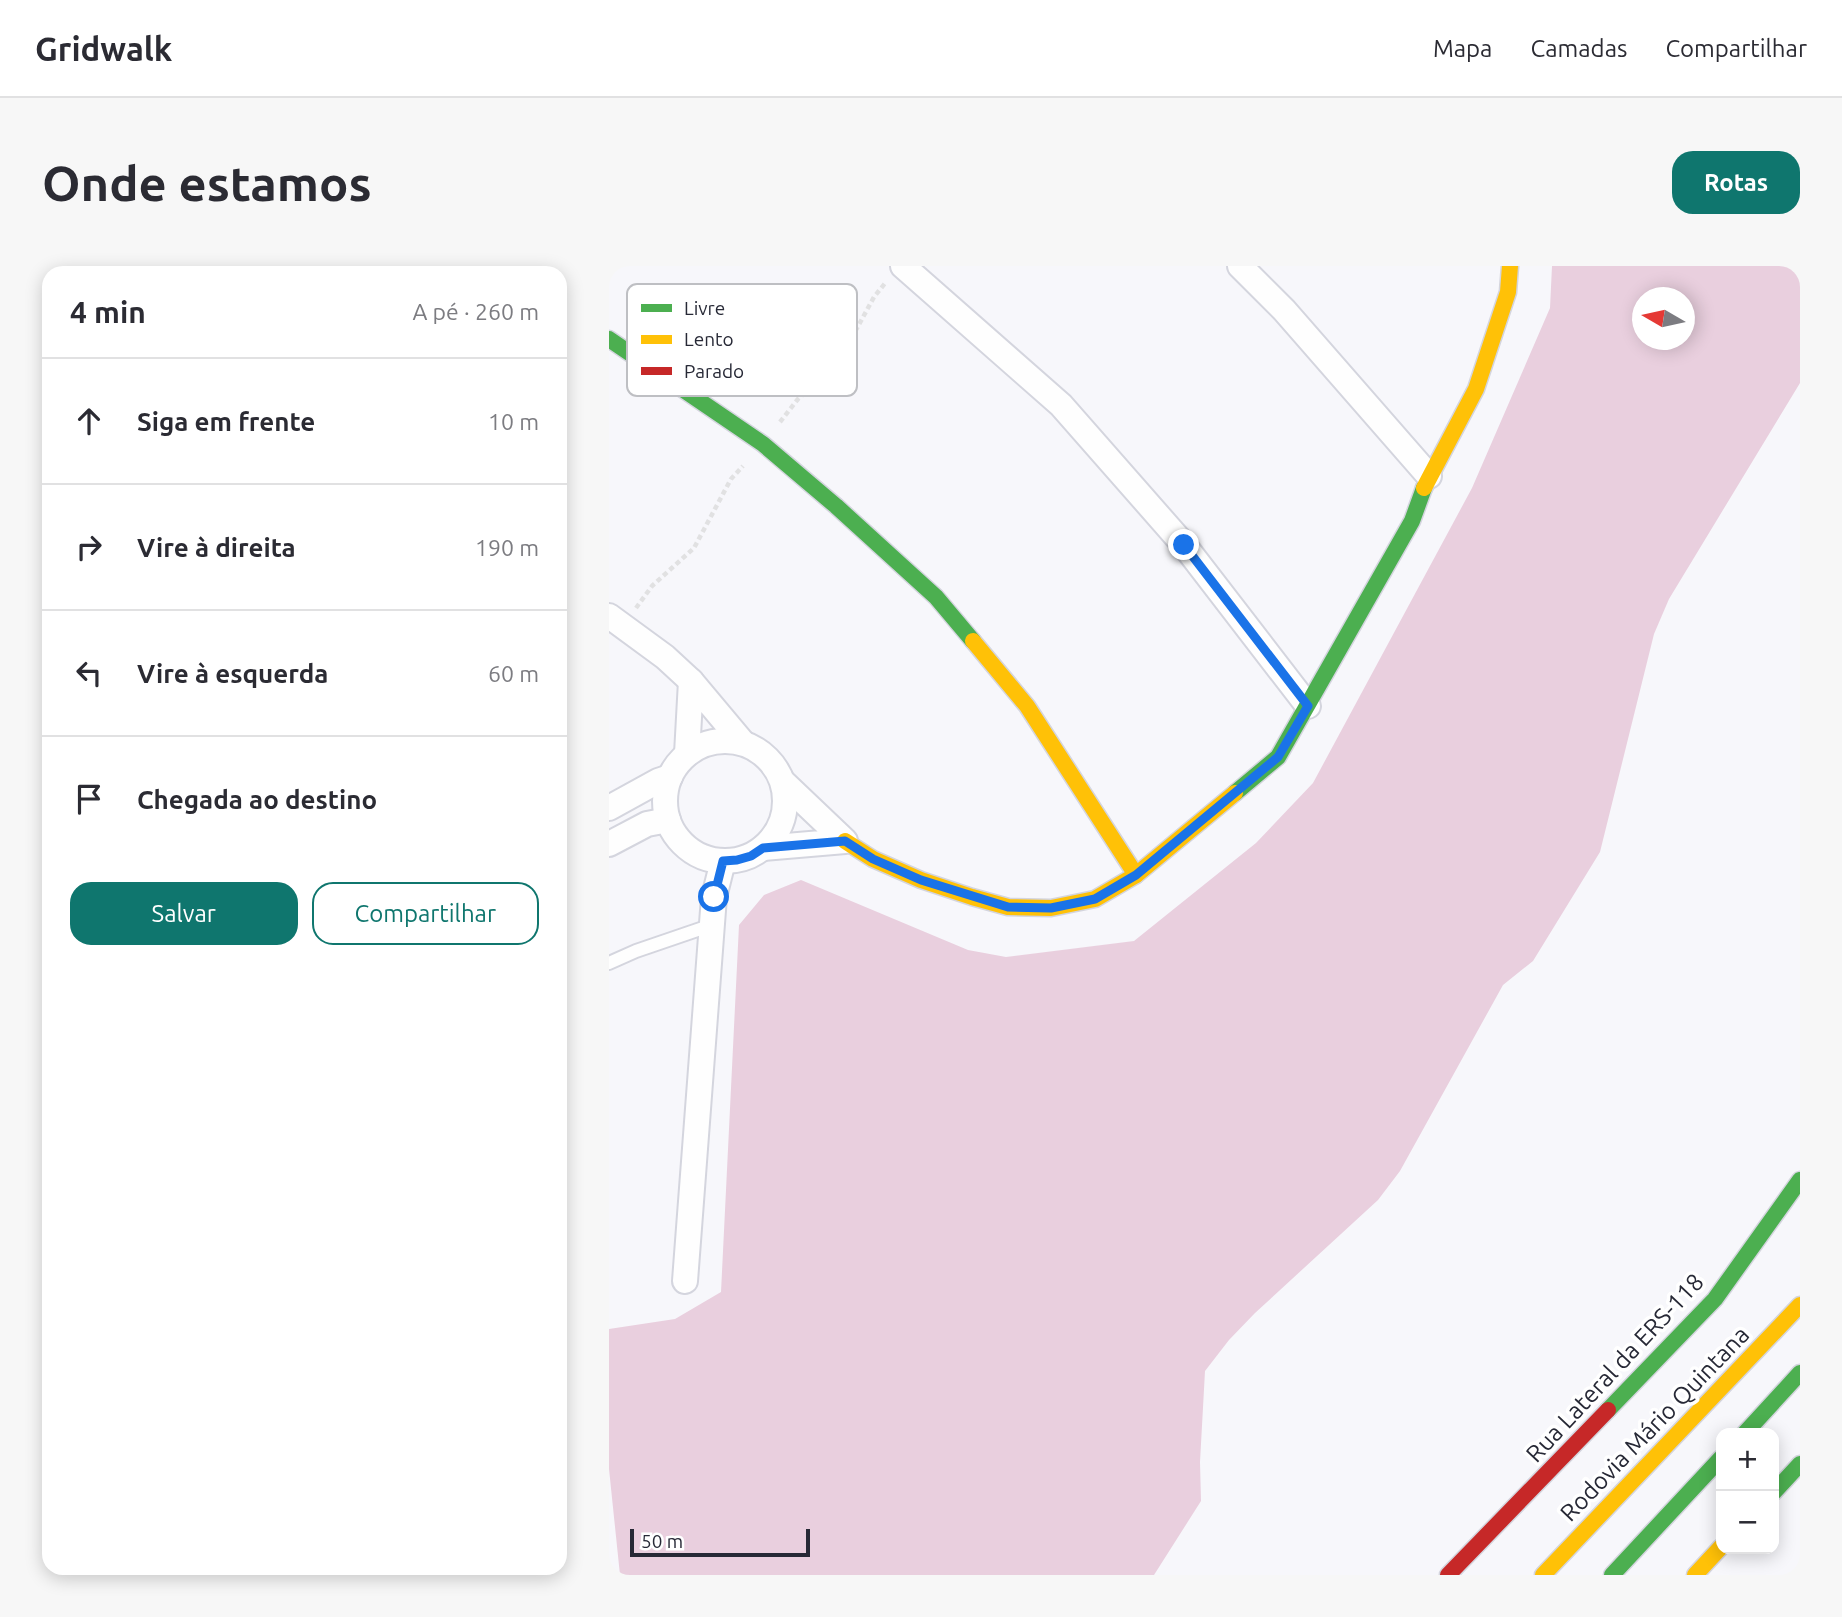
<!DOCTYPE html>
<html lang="pt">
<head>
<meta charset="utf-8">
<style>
  :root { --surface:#fff; --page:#f7f7f7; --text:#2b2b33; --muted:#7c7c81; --line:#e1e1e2; --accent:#0f766e }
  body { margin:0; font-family:Ubuntu,sans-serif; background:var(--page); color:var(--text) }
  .controls { position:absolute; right:21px; bottom:21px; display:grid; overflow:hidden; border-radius:14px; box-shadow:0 4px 18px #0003 }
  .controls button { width:63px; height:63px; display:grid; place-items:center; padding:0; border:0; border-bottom:2px solid var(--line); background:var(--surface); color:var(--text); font:35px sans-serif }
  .compass { position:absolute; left:1023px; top:21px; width:63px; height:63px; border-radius:50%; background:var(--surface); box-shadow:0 4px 18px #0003; rotate:279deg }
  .scale { position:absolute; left:21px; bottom:18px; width:180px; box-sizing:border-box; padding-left:7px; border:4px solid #272936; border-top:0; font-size:19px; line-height:24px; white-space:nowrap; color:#272936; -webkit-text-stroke:5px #fff; paint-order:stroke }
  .stop { position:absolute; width:21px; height:21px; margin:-16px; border:5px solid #1a73e8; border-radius:50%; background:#fff }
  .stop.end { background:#1a73e8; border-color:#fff; box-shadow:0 2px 7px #0008 }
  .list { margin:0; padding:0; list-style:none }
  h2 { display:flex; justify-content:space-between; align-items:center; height:91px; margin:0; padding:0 28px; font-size:30px }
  h2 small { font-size:23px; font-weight:400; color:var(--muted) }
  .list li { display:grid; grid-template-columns:46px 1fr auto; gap:21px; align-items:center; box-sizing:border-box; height:126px; padding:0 28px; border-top:2px solid var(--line) }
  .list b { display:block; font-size:26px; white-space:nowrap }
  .list em { font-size:23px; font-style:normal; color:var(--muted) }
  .actions { display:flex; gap:14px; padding:21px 28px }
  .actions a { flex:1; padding:16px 0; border:2px solid var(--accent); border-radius:21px; text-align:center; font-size:24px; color:var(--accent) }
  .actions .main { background:var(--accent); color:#fff }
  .icon { flex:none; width:38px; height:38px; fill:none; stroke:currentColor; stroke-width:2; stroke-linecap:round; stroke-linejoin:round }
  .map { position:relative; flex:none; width:1191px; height:1309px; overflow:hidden; border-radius:21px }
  header { display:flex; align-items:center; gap:42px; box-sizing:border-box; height:98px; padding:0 35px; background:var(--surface); border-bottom:2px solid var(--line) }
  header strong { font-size:33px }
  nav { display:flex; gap:38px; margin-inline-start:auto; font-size:24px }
  .intro { display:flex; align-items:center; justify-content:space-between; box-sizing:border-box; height:168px; padding:0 42px }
  h1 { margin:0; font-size:49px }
  .button { padding:18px 32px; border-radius:21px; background:var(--accent); color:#fff; font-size:24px; font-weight:700 }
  main { display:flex; gap:42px; padding:0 42px }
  aside { flex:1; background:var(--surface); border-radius:21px; box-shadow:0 4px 18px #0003 }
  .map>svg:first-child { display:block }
  .forest { fill:#e9cfde; fill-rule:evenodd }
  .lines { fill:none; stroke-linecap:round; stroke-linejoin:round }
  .lane-casing { stroke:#d4d5de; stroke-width:16 }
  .street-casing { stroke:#d4d5de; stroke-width:28 }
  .fast-casing { stroke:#d4d5de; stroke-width:19 }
  .slow-casing { stroke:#d4d5de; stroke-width:19 }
  .jam-casing { stroke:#d4d5de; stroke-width:19 }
  .path { stroke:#e1e1e2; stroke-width:4.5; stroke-dasharray:5 3.5; stroke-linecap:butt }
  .lane { stroke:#fefefe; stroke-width:12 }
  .street { stroke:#fefefe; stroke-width:24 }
  .fast { stroke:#4caf50; stroke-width:16 }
  .slow { stroke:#ffc107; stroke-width:16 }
  .jam { stroke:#c62828; stroke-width:16 }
  .route { stroke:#1a73e8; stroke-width:9 }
  .labels { text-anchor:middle; stroke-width:7; stroke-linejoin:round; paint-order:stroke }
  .street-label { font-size:24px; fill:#272936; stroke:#fff }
  .key { fill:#fff; stroke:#bebfc3; stroke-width:2 }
  .key-label { font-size:19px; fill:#272936 }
</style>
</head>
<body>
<header>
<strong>Gridwalk</strong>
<nav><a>Mapa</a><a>Camadas</a><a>Compartilhar</a></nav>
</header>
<div class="intro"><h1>Onde estamos</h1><a class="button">Rotas</a></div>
<main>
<aside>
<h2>4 min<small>A pé · 260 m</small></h2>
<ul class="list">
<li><svg class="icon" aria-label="ahead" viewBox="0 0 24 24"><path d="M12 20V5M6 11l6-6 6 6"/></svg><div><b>Siga em frente</b></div><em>10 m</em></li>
<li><svg class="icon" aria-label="right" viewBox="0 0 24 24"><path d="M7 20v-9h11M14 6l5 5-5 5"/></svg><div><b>Vire à direita</b></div><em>190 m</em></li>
<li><svg class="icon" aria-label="left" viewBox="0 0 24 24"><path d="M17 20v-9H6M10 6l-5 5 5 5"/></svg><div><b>Vire à esquerda</b></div><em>60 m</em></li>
<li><svg class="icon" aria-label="arrive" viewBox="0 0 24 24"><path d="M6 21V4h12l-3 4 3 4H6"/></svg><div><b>Chegada ao destino</b></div></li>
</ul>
<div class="actions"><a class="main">Salvar</a><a>Compartilhar</a></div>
</aside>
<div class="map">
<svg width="1191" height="1309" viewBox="0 0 1191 1309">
  <rect width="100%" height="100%" fill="#f7f7fb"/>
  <path class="forest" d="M943 0H1191V117L1060 333 1045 368 991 586 924 695 894 719 791 905 769 934 646 1047 620 1074 596 1105 591 1196 592 1235 545 1309H11L0 1203V1063L66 1053 112 1026 130 659 155 629 192 614 359 684 397 691 525 675 647 577 704 517 863 222 941 42ZM1034 32H1076V74H1034Z"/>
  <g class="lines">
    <g class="lane-casing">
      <polyline id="lane" points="0,697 27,685 103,659"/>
    </g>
    <g class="street-casing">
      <g id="street">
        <polyline points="294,0 452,139 575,279 699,440"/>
        <polyline points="631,0 675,44 820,210"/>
        <polyline points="0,350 56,391 82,415"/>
        <circle cx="116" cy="535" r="60"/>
        <polyline points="78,488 82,415 134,477"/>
        <polyline points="0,542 49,515 61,511"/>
        <polyline points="0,578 38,558 59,554"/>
        <polyline points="154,582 236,575 174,516"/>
        <polyline points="76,1015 105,631 114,595"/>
      </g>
    </g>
    <g class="fast-casing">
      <g id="fast">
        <polyline points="0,73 154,178 227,240 327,331 364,375"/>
        <polyline points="626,527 669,491 803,255 815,222"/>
        <polyline points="999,1144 1106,1033 1191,914"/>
        <polyline points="1136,1167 1191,1107"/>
        <polyline points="1165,1226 1191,1198"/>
        <polyline points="1003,1309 1112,1192"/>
      </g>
    </g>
    <g class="slow-casing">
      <g id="slow">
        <polyline points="815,222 867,123 899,26 901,0"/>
        <polyline points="364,375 418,440 527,609"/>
        <polyline points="236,575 264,593 312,614 363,631 399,641 442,642 486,633 527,609 626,527"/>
        <polyline points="934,1309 1191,1039"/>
        <polyline points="1086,1309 1112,1281"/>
      </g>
    </g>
    <g class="jam-casing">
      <polyline id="jam" points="839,1309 999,1144"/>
    </g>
    <g class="path">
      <polyline points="171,156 189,133 229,97 265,31 277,16"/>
      <polyline points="27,342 43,320 85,282 122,213 134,200"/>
    </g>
    <use href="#lane" class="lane"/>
    <use href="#street" class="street"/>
    <use href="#fast" class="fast"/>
    <use href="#slow" class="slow"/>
    <use href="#jam" class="jam"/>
  </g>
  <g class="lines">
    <polyline class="route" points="105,631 114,595 128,594 142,590 154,582 236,575 264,593 312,614 399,641 442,642 486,633 527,609 669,491 699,440 575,279"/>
  </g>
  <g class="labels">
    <g class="street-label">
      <text transform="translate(1006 1102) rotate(-47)" y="8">Rua Lateral da ERS-118</text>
      <text transform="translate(1046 1158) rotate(-46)" y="8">Rodovia Mário Quintana</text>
    </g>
  </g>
  <rect x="18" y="18" width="230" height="112" rx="10" class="key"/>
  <rect x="32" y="38" width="31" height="8" fill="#4caf50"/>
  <rect x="32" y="69" width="31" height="9" fill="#ffc107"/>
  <rect x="32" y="101" width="31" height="8" fill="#c62828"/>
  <g class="key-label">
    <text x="75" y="49">Livre</text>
    <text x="75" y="80">Lento</text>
    <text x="75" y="112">Parado</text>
  </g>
</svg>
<div class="controls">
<button>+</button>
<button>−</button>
</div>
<svg class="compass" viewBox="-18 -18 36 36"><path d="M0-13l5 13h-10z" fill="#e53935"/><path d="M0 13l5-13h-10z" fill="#7c7c81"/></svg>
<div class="scale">50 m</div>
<div class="stop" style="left:105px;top:631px"></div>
<div class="stop end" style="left:575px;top:279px"></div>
</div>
</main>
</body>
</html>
